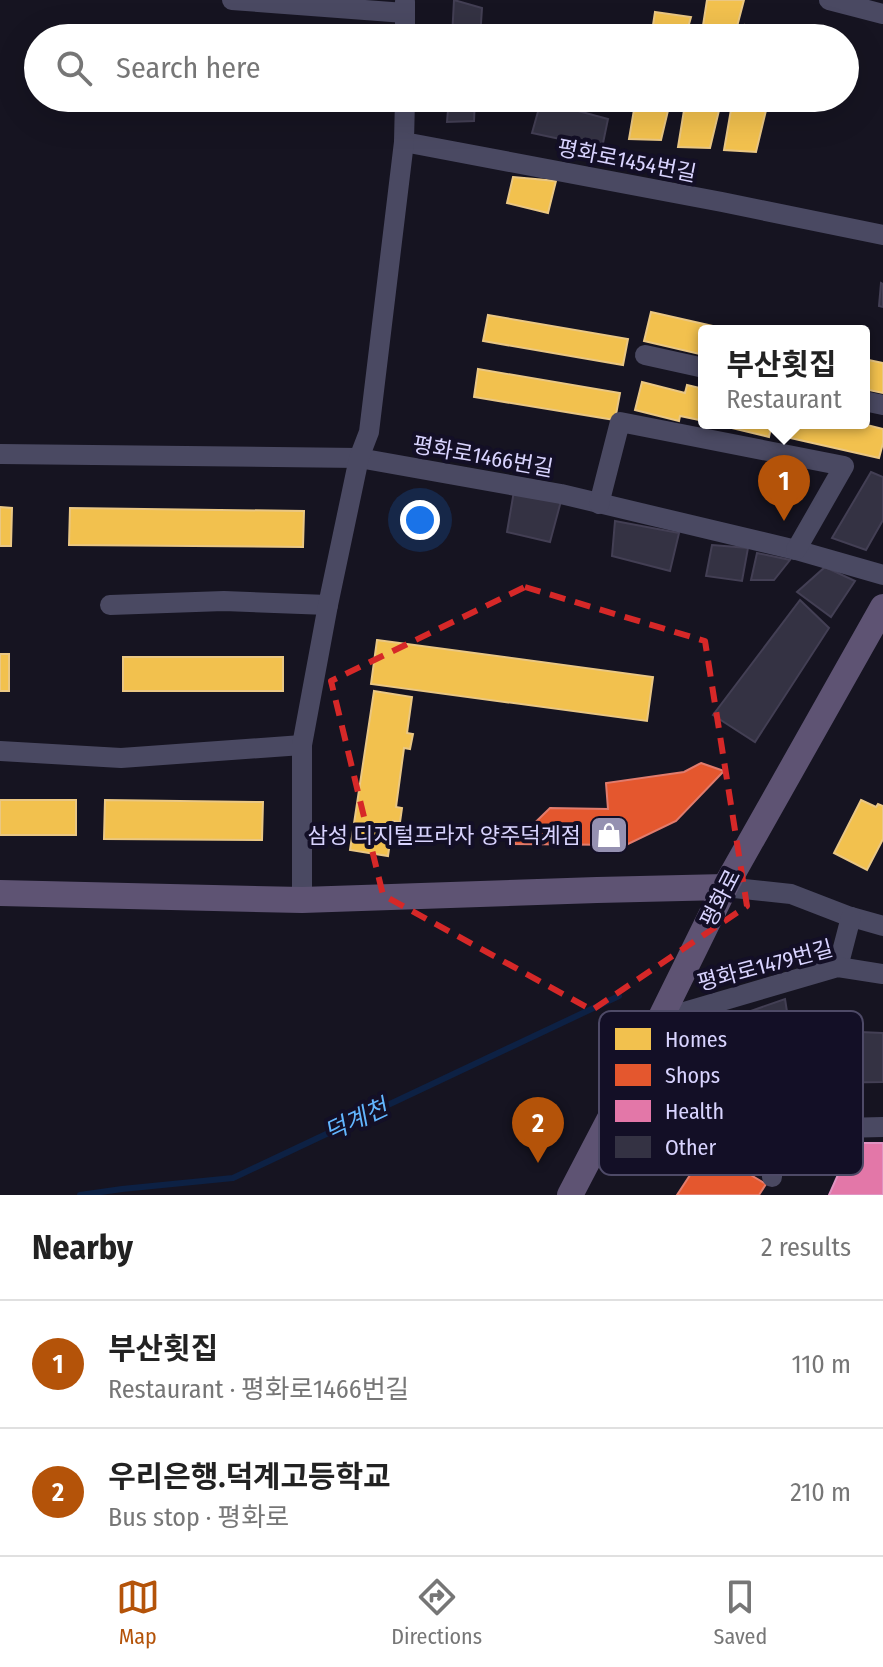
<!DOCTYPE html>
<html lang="en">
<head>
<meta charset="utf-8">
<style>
  :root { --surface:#fff; --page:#f6f6f6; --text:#222; --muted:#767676; --line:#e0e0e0; --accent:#b45309 }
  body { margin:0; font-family:"Fira Sans Condensed","Noto Sans KR",sans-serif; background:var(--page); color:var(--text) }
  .you { position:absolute; left:420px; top:520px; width:28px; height:28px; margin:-20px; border:6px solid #fff; border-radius:50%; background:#1a73e8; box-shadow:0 0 0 12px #1a73e833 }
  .badge { display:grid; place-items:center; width:52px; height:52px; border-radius:50%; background:var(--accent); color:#fff; font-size:26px; font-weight:700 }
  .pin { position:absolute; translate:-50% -66px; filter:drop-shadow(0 2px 4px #0008) }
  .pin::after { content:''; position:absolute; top:42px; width:28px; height:24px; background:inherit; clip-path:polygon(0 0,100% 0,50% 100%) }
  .popup { position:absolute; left:698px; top:325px; width:172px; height:104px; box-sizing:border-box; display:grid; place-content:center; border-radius:8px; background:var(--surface); filter:drop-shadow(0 2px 6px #0005); font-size:26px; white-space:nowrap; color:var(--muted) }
  .popup b { font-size:30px; color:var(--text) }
  .popup::after { content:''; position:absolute; left:50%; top:100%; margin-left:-16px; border:16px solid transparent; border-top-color:var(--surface) }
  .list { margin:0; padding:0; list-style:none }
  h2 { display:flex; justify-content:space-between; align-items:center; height:104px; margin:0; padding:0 32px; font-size:34px }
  h2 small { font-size:26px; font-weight:400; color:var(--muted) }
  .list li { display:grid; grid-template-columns:52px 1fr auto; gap:24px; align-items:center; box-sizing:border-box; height:128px; padding:0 32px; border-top:2px solid var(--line) }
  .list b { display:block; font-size:30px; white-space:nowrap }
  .list p { margin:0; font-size:26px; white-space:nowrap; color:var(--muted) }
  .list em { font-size:26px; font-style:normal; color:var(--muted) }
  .icon { flex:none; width:44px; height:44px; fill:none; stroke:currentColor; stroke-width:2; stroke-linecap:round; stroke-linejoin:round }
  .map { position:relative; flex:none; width:883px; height:1195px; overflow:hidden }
  .search { position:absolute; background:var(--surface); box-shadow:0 8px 32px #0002; left:24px; right:24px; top:24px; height:88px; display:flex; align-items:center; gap:20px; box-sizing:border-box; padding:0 28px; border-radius:44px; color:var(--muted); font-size:30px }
  .sheet { height:360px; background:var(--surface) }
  nav { display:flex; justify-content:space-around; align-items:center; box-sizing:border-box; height:112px; border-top:2px solid var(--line); background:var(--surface); font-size:22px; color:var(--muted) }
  nav a { display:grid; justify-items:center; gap:4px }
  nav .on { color:var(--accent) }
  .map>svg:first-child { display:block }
  .homes { fill:#f2c14e; stroke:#eac783; stroke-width:2 }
  .shops { fill:#e4572e; stroke:#e17c6d; stroke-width:2 }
  .health { fill:#e377a8; stroke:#e093c2; stroke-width:2 }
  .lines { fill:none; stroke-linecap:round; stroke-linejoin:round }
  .stream { stroke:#0d2144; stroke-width:6 }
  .building { fill:#343243; stroke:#433f54; stroke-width:2 }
  .minor { stroke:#4a4962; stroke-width:20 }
  .major { stroke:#5e5373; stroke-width:26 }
  .marked { fill:none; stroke:#d62828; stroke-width:6; stroke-dasharray:16 10; stroke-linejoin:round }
  .labels { text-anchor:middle; stroke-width:8; stroke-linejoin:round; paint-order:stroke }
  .street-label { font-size:22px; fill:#d9d4ff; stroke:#130f26 }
  .poi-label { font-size:22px; fill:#d9d4ff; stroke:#130f26; text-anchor:end }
  .water-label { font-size:24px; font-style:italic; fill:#62b6ff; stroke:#130f26 }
  .key { fill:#130f26; stroke:#4e4a67; stroke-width:2 }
  .key-label { font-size:22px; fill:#d9d4ff }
</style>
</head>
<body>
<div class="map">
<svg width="883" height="1195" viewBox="0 0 883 1195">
  <rect width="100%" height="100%" fill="#161421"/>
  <g class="homes">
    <polygon points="707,0 744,0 734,38 701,38"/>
    <polygon points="655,12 691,17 685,38 651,38"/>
    <polygon points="745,25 780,30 778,38 743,38"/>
    <polygon points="636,98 671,98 661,140 629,139"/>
    <polygon points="686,98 722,98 710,148 678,147"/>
    <polygon points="733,98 769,98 756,152 724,150"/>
    <polygon points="513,177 556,181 548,213 507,203"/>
    <polygon points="651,312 735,331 704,331 704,355 644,341"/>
    <polygon points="488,315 628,339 623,365 483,341"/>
    <polygon points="864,359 883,363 883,393 864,389"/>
    <polygon points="478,369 620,393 615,420 474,397"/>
    <polygon points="642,382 685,393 687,385 704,389 704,421 680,416 679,421 635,410"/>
    <polygon points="711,423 772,423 769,437"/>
    <polygon points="790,423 859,423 883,429 883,443 879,458 786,437"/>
    <polygon points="0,507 12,508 11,546 0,546"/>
    <polygon points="70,508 304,511 303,547 69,545"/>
    <polygon points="377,640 653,677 647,721 371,684"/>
    <rect x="0" y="654" width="9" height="37"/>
    <rect x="123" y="657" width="160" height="34"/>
    <polygon points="374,691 412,697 407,733 413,734 410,749 404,748 396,807 402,808 400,822 393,821 388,856 350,850"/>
    <rect x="0" y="800" width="76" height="35"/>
    <polygon points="105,800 263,802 262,840 104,839"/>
    <polygon points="861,800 876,807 878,804 883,806 883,839 867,870 834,853"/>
  </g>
  <g class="shops">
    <polygon points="701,763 724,771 676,821 626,845 513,844 550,808 608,809 606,783 684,772"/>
    <polygon points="707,1149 766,1184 759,1195 677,1195"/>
  </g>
  <polygon class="health" points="852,1143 883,1143 883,1195 829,1195"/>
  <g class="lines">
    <polyline class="stream" points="80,1195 122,1189 233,1178 619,996"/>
  </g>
  <g class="building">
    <polygon points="454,0 482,8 480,38 452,38"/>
    <polygon points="449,98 475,98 474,121 447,122"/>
    <polygon points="541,101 608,119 602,148 532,133"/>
    <polygon points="881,283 883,284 883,307 879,306"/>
    <polygon points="871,472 883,477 883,520 866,550 832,538"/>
    <polygon points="514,491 561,501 550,542 507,532"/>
    <polygon points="615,521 679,533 670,571 612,556"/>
    <polygon points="712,545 748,548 742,581 706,576"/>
    <polygon points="757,553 790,560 774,580 751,580"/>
    <polygon points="825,567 855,581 831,617 797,592"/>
    <polygon points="800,600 829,628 755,742 713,715"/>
    <polygon points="785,999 792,1043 764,1047 731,1111 700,1094 742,1014"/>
    <polygon points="814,1030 883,1033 883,1082 818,1083"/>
  </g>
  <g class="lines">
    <g class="minor">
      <polyline points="232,0 405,13"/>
      <polyline points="829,0 883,14"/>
      <polyline points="405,38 405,2"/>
      <polyline points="405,98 404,142 722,202 883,235"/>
      <polyline points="645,355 704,368"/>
      <polyline points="864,401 883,405"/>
      <polyline points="0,454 359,458 561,494 796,550 883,575"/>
      <polyline points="599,504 620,422 844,466 796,550"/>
      <polyline points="110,605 224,601 328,605"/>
      <polyline points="0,751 121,758 302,745"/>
      <polyline points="725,887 791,894 848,916 883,926"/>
      <polyline points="302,900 302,745 328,605 359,458 369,432 404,142"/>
      <polyline points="838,967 851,917"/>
      <polyline points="660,1019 838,967 883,974"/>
      <polyline points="772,1177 771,1133 800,1129 883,1127"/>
    </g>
    <g class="major">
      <polyline points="0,893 302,900 597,890 725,887"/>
      <polyline points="570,1195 631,1078 725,887 883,607"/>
    </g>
  </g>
  <path class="marked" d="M525 587 705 641 747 906 592 1010 383 895 331 681Z"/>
  <defs>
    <g id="shop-square" transform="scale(2)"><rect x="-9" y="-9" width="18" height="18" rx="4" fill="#9591b1" stroke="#130f26"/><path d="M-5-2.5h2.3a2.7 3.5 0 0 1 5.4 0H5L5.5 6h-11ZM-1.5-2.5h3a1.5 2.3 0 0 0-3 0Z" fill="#fff"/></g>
  </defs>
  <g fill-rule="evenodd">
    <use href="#shop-square" x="609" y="835"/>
  </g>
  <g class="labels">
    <g class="street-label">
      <text transform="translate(627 160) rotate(11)" y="8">평화로1454번길</text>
      <text transform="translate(483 456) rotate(10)" y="8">평화로1466번길</text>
      <text transform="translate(720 898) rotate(-63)" y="8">평화로</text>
      <text transform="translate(765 965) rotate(-15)" y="8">평화로1479번길</text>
    </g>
    <g class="poi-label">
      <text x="581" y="843">삼성 디지털프라자 양주덕계점</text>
    </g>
    <g class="water-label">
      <text transform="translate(356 1120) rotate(-25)" y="8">덕계천</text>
    </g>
  </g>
  <rect x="599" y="1011" width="264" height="164" rx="12" class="key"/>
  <rect x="615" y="1028" width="36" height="22" fill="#f2c14e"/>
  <rect x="615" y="1064" width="36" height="22" fill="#e4572e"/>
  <rect x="615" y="1100" width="36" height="22" fill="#e377a8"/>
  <rect x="615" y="1136" width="36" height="22" fill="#343243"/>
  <g class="key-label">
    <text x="665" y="1047">Homes</text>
    <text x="665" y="1083">Shops</text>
    <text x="665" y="1119">Health</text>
    <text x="665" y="1155">Other</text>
  </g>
</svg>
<div class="you"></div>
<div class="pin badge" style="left:784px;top:521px">1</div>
<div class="popup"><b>부산횟집</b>Restaurant</div>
<div class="pin badge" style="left:538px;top:1163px">2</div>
<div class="search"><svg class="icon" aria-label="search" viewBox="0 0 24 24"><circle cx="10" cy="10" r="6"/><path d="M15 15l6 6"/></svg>Search here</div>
</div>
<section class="sheet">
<h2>Nearby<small>2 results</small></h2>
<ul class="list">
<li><span class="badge">1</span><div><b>부산횟집</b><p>Restaurant · 평화로1466번길</p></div><em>110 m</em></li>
<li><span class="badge">2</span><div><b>우리은행.덕계고등학교</b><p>Bus stop · 평화로</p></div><em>210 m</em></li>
</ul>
</section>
<nav>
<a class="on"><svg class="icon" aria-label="map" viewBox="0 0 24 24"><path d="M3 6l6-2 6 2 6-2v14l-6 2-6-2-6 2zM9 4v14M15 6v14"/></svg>Map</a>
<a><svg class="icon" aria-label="directions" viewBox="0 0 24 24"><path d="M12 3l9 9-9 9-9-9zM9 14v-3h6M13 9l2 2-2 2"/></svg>Directions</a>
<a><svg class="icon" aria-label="saved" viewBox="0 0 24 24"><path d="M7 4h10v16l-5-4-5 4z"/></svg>Saved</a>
</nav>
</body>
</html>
